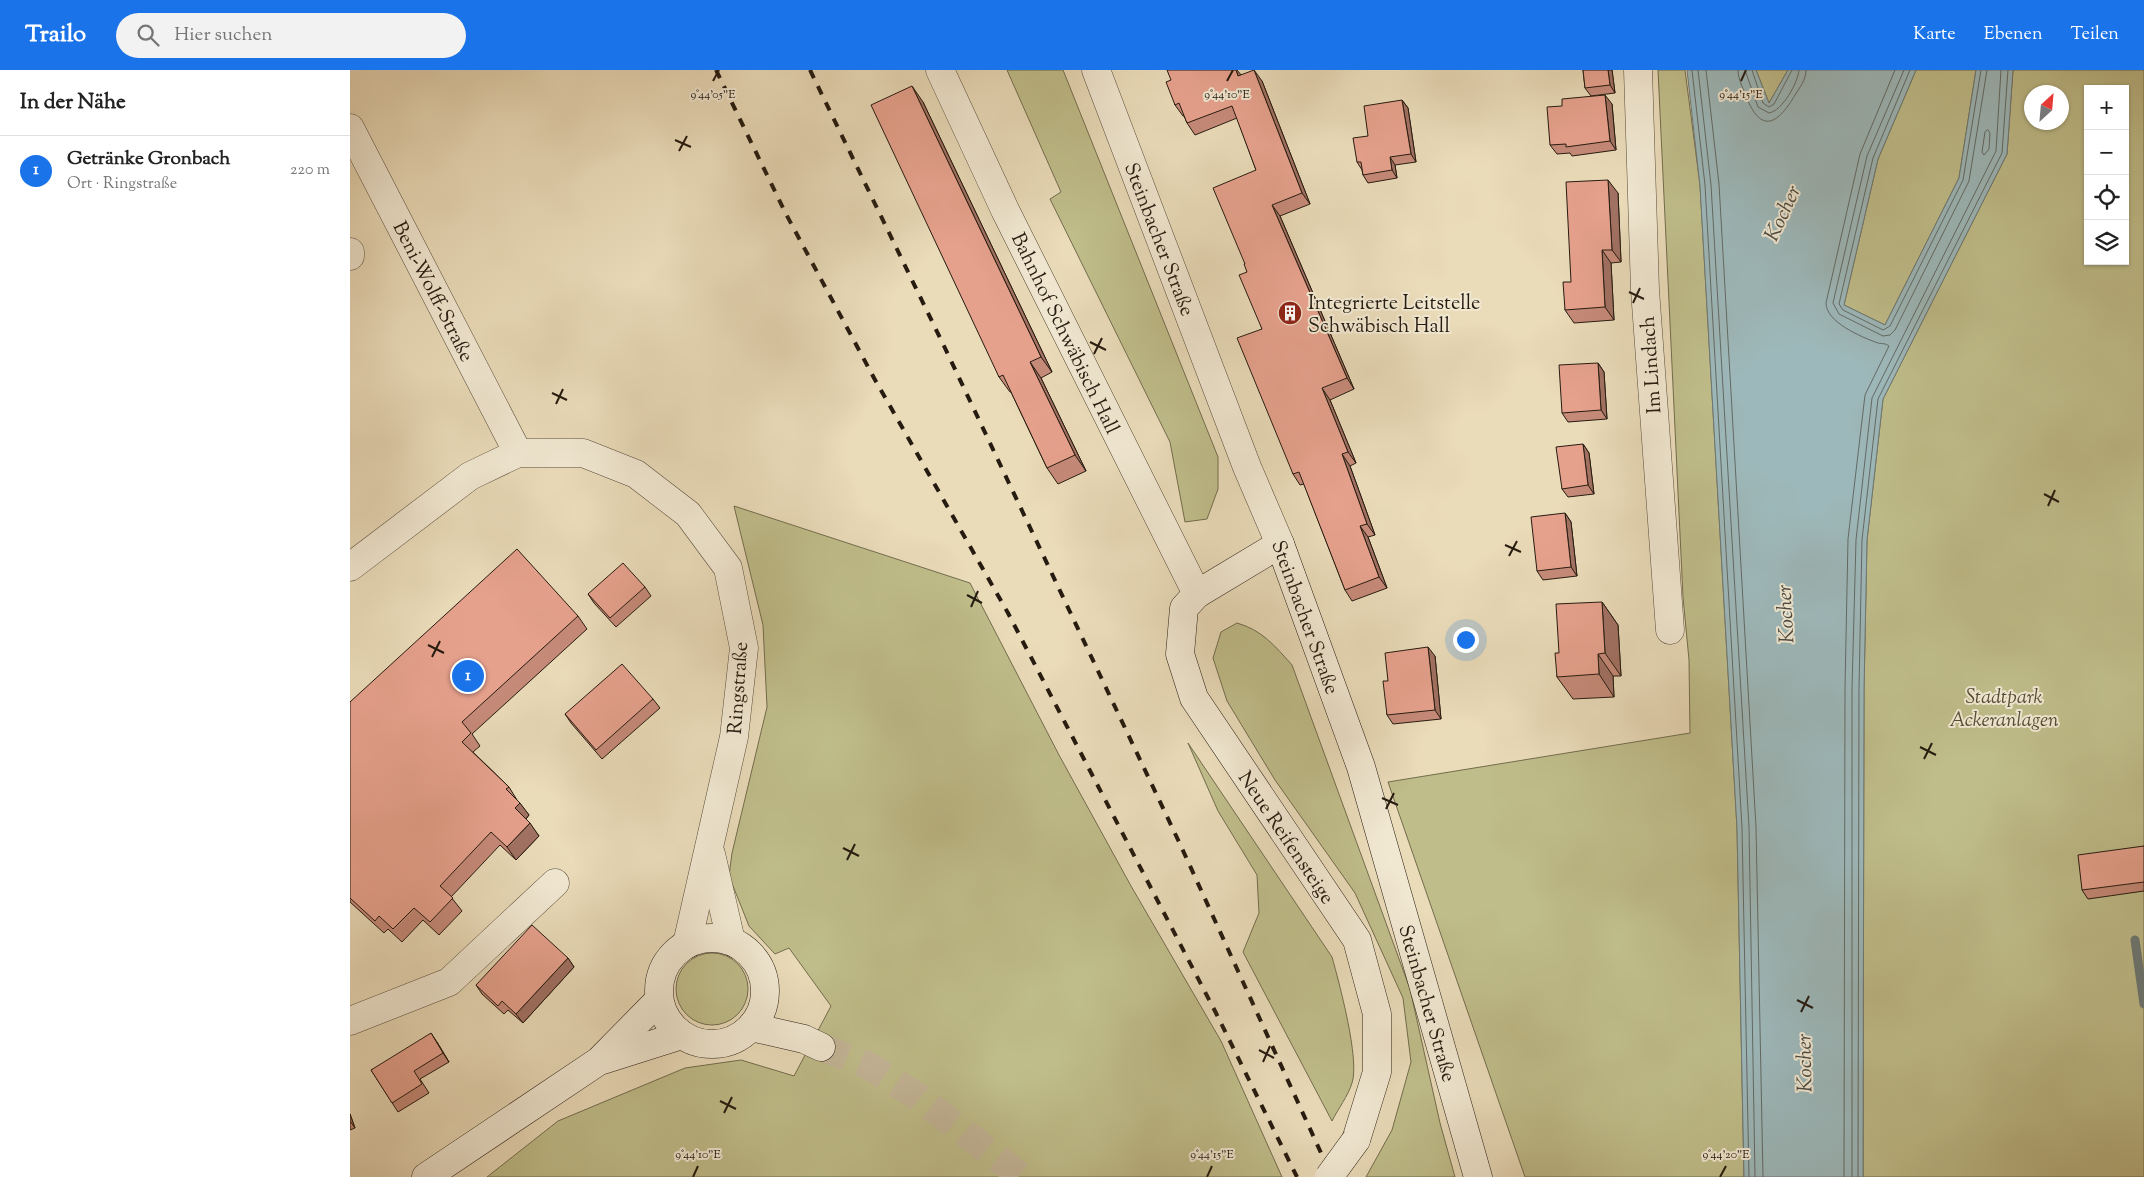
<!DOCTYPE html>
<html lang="de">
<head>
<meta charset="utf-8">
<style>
  :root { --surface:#fff; --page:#f2f2f2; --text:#222; --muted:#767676; --line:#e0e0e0; --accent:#1a73e8 }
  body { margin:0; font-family:"Sorts Mill Goudy",serif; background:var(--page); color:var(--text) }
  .controls { position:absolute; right:15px; top:15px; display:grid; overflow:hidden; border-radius:0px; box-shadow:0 1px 4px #0004 }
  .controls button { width:45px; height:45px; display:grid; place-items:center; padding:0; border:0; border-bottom:1px solid var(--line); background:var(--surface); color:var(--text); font:25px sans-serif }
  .compass { position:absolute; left:1674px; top:15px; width:45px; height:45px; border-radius:50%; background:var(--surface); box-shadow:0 1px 4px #0004; rotate:26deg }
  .you { position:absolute; left:1115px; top:569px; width:18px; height:18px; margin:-12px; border:4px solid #fff; border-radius:50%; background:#1a73e8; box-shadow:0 0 0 8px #1a73e833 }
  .badge { display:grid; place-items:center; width:32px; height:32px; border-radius:50%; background:var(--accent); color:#fff; font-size:16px; font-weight:700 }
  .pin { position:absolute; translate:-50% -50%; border:2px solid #fff; box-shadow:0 1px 5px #0006 }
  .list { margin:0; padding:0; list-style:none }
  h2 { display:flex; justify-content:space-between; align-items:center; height:65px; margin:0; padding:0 20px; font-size:21px }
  h2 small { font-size:16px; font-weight:400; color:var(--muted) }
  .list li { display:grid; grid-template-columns:32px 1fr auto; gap:15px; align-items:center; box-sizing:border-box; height:70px; padding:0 20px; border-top:1px solid var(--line) }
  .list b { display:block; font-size:19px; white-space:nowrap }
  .list p { margin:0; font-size:16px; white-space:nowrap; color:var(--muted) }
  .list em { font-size:16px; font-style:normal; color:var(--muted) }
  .icon { flex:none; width:28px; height:28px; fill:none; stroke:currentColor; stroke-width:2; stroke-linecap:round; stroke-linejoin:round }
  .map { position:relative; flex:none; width:1794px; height:1107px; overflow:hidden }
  header { display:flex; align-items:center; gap:30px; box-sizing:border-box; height:70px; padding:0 25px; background:var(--accent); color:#fff }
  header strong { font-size:24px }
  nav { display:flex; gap:28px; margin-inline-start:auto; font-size:18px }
  .search { width:350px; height:45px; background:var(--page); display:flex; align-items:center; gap:12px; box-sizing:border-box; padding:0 18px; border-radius:28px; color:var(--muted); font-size:19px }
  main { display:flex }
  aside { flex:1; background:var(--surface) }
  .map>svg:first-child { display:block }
  .green { fill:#bfbd8a; stroke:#726c4d; fill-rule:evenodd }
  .water { fill:#9db8ba; stroke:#6d7976 }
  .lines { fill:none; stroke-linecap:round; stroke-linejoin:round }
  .shore { stroke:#626a65; stroke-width:1 }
  .stream { stroke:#6d7976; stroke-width:9 }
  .secondary-tunnel { stroke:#c3b597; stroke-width:28; stroke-dasharray:28 14; stroke-linecap:butt }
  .minor-casing { stroke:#574b3a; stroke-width:29 }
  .tertiary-casing { stroke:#574b3a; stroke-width:29 }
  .secondary-casing { stroke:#261b10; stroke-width:29 }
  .minor { stroke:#f1e8d2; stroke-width:28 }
  .tertiary { stroke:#f1e8d2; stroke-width:28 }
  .secondary { stroke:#f1e8d2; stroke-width:28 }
  .rail { stroke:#261b10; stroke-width:4; stroke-dasharray:9 9; stroke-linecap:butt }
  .secondary-bridge-casing { stroke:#261b10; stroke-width:29; stroke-linecap:butt }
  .secondary-bridge { stroke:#f1e8d2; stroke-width:28 }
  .wall { fill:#c68a79; stroke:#261b10 }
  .shaded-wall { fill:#a17163; stroke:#261b10 }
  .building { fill:#e6a18d; stroke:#261b10 }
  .ticks { fill:none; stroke:#261b10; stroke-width:2 }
  .labels { text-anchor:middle; stroke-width:4; stroke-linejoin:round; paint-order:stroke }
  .street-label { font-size:20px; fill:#261b10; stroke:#f1e8d2 }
  .poi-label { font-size:20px; fill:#261b10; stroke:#f1e8d2; text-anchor:start }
  .park-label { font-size:20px; font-style:italic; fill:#544c35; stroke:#f1e8d2 }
  .water-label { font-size:21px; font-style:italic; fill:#4a4a43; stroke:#f1e8d2 }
  .ticks-label { font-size:12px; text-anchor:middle; fill:#261b10; stroke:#f1e8d2; stroke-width:4; stroke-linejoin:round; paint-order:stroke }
</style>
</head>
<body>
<header>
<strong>Trailo</strong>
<div class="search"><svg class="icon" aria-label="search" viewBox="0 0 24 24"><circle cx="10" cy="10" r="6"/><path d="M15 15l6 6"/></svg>Hier suchen</div>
<nav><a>Karte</a><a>Ebenen</a><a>Teilen</a></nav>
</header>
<main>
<aside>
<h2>In der Nähe<small></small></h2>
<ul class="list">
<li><span class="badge">1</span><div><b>Getränke Gronbach</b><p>Ort · Ringstraße</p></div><em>220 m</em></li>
</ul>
</aside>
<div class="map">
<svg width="1794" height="1107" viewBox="0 0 1794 1107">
  <rect width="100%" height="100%" fill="#eadbb9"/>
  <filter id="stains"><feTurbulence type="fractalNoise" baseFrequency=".004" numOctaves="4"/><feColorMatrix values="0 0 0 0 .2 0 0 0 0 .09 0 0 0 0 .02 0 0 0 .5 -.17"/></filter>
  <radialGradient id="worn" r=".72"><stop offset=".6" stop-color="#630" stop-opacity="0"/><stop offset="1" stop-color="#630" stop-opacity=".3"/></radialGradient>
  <g class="green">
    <polygon points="657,0 713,0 868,387 868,419 857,449 835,452 820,372 700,129 711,122"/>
    <polygon points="1308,0 1335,0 1350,115 1387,758 1394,1107 1175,1107 1038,712 1340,663 1339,590 1333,527"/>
    <polygon points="1406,0 1438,0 1419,33"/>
    <polygon points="1566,0 1626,0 1609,108 1535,255 1494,235 1528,89"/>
    <path d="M1663 0H1794V1107H1513L1514 619 1517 470 1533 329 1657 84ZM1738 19H1775V191H1738ZM1682 22H1712V52H1682Z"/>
    <polygon points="384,436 620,513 709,685 781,816 871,971 932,1107 137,1107 208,1051 335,998 391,990 444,1006 481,936 439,878 425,884 399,856 379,806 382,783 417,637 413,555"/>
    <path d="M887 553C912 560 925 576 942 595L1060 919 1090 1053 1105 1107H1016L1042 1060 1061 992 1053 928 1005 823 925 710 877 631 863 588 871 562Z"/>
    <path d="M838 673 982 887C989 912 1010 990 1002 1013 998 1026 988 1039 982 1051L893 882 909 843 907 805 868 741Z"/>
    <circle cx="362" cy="919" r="36"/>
  </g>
  <polygon class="water" points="1337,0 1406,0 1419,33 1438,0 1566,0 1528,89 1494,235 1535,255 1609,108 1626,0 1663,0 1657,84 1533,329 1517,470 1514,619 1513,1107 1394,1107 1387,758 1350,116"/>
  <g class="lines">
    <g class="shore">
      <polyline points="1342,0 1355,115 1392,758 1399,1107"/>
      <polyline points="1348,0 1361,115 1399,757 1405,1107"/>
      <polyline points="1356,0 1369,114 1406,757 1413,1107"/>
      <path d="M1388 0C1388 9 1393 18 1396 26 1411 65 1428 54 1445 25 1450 17 1456 10 1456 0"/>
      <path d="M1395 0 1408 37 1419 43C1432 41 1448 13 1449 0"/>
      <polyline points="1402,0 1413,33 1419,37 1424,34 1442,0"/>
      <polyline points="1554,0 1517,86 1483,233 1489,244 1533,266 1540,265 1545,260 1619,111 1637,0"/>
      <polyline points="1560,0 1523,88 1489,234 1493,240 1533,260 1540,256 1613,110 1631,0"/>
      <polygon points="1638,60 1640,63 1639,79 1634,85 1632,82 1635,62"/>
      <path d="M1494 1107 1495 618 1498 469 1515 325 1539 276C1535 273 1533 274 1528 273 1511 267 1476 252 1476 233L1510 84 1545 0"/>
      <polyline points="1502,1107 1502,618 1506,470 1522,328 1646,81 1651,0"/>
      <polyline points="1508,1107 1509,618 1512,470 1528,329 1652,83 1658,0"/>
    </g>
    <polyline class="stream" points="1785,870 1794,934"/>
    <polyline class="secondary-tunnel" points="471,977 517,995 567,1026 672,1107"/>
    <g class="minor-casing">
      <g id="minor">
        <polyline points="590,0 655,140 847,524"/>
        <polyline points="1288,0 1295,220 1320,560"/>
        <polyline points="0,58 168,383"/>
        <polyline points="0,182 0,186"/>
        <polyline points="0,497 120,406 168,383 233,383 286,404 338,444 378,498 394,578 384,667 337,874"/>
        <polyline points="361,784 381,871"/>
        <polyline points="0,951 99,912 205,813"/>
      </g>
    </g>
    <g class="tertiary-casing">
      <polyline id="tertiary" points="746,0 897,397 930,474"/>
    </g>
    <g class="secondary-casing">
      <g id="secondary">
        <circle cx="362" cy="921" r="53"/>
        <polyline points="401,957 454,969 471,977"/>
        <polyline points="253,990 332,965"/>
        <polyline points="1006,1070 1027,1002 1027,944 1007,870 844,628 830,584 834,538 847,524 930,474 1011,697 1128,1107"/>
        <polyline points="76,1107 249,991 309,930"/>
      </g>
    </g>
    <use href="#minor" class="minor"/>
    <use href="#tertiary" class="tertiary"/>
    <use href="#secondary" class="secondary"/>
    <g class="rail">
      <polyline points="366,0 436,144 524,308 658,543 866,943 947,1107"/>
      <polyline points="460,0 594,276 830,774 982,1107"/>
    </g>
    <g class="secondary-bridge-casing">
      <polyline id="secondary-bridge" points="979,1107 1006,1070"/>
    </g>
    <use href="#secondary-bridge" class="secondary-bridge"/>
  </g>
  <g class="wall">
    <polygon points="1233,0 1262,0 1265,23 1241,26 1235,18"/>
    <polygon points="891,5 912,11 960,134 930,146 1004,319 980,330 1006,393 1000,396 1025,465 1018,467 1037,518 1002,531 995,520 954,414 950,415 943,404 912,259 897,202 895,194 906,100 887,48 845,65 837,53 834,46 833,46 825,35 821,10"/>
    <polygon points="1052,30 1058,38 1066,92 1045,95 1047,108 1018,113 1013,105 1012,100 1007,92 1018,66"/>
    <polygon points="573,32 702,302 691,308 736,401 708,414 697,398 661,322 660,322 649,307"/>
    <polygon points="1262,34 1266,80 1222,86 1220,83 1207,84 1200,75"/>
    <polygon points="1268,123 1271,192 1261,193 1264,250 1224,253 1215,240 1221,212"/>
    <polygon points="1248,293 1254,302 1257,349 1218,352 1212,343"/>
    <polygon points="1233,374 1239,383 1244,424 1218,427 1212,419"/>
    <polygon points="1215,443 1221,452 1227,506 1193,510 1187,501"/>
    <polygon points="295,517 301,526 266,557 244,533 238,524"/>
    <polygon points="1252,532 1268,555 1271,606 1263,606 1264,627 1223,629 1207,607 1209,583"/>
    <polygon points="228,546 237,559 122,664 130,676 123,682 159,717 167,730 179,745 176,749 189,766 166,790 150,775 101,827 112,841 89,865 73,850 52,872 38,859 34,863 0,832 0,632"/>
    <polygon points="1085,586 1091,649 1043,654 1037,645 1038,611"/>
    <polygon points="303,629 310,638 252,689 221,653 215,644"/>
    <polygon points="1794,776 1794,821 1738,829 1732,820"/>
    <polygon points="218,888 224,897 173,953 158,940 154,944 132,924 126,915"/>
    <polygon points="87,972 99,992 70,1009 79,1023 48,1042 21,1000"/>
    <polygon points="0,1044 5,1058 0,1060"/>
  </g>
  <g class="shaded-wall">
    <polygon points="886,0 887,0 892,6 888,6"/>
    <polygon points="904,0 912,11 960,134 952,123"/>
    <polygon points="1258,0 1262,0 1265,23 1260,15"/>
    <polygon points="562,16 573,32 702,302 691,287"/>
    <polygon points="1255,25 1262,34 1266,80 1260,71"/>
    <polygon points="1052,30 1058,38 1066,92 1061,84"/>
    <polygon points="1040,87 1045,95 1047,108 1042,100"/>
    <polygon points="1258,110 1268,123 1271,192 1262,180"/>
    <polygon points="922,135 930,146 1004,319 997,308"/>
    <polygon points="1252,180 1261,193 1264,250 1255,237"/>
    <polygon points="680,292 691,308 736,401 725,385"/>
    <polygon points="1248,293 1254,302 1257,349 1251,340"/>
    <polygon points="972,318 980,330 1006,393 998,382"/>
    <polygon points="1233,374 1239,383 1244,424 1238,415"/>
    <polygon points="992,384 1000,396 1025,465 1017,454"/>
    <polygon points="1215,443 1221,452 1227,506 1221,497"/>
    <polygon points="1010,456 1018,467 1037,518 1029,507"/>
    <polygon points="1252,532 1268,555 1271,606 1255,583"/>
    <polygon points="1078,577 1085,586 1091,649 1085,640"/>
    <polygon points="1248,584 1263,606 1264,627 1249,604"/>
    <polygon points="170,733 179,745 174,751 165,738"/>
    <polygon points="180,753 189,766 166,790 157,777"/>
    <polygon points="218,888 224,897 173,953 166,944"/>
    <polygon points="81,963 87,972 99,992 93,983"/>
    <polygon points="0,1044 5,1058 0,1051"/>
  </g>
  <g class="building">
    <polygon points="817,0 886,0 888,6 904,0 952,123 922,135 997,308 972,318 998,382 992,384 1017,454 1010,456 1029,507 995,520 949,402 943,404 887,268 912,259 889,205 897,202 894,194 895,194 863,118 906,100 882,36 837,53 829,33 825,35 816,12 821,10"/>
    <polygon points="1233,0 1258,0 1260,15 1235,18"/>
    <polygon points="562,16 691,287 680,292 725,385 697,398 653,305 649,307 521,35"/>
    <polygon points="1255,25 1260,71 1216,77 1216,74 1200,75 1197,37 1212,36 1212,29"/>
    <polygon points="1052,30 1061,84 1040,87 1042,100 1013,105 1011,92 1007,92 1003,68 1018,66 1014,36"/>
    <polygon points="1258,110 1262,180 1252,180 1255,237 1215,240 1213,212 1221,212 1216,112"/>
    <polygon points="1248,293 1251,340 1212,343 1209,295"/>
    <polygon points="1233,374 1238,415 1212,419 1206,377"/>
    <polygon points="1215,443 1221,497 1187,501 1181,447"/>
    <polygon points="167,479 228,546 112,652 121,663 112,672 159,717 156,719 170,733 165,738 180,753 157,777 141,762 90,816 103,828 80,852 64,838 43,859 29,846 25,851 0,828 0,632"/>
    <polygon points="273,493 295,517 260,548 238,524"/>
    <polygon points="1252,532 1255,583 1248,584 1249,604 1207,607 1205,583 1209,583 1206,534"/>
    <polygon points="1078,577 1085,640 1037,645 1033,611 1038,611 1035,583"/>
    <polygon points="272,594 303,629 246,680 215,644"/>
    <polygon points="1794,776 1794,812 1732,820 1728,785"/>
    <polygon points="182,855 218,888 166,944 152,931 148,936 126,915"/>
    <polygon points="81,963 93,983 64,1001 72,1014 42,1033 21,1000"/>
  </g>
  <path class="ticks" d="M363 11 369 0M877 11 883 0M1391 11 1396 0M325 70 341 77M329 81 337 66M1279 222 1294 229M1283 233 1290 218M740 272 756 280M744 284 752 268M202 323 217 330M206 334 213 319M1694 424 1709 432M1698 436 1705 420M1155 475 1171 482M1159 486 1167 471M617 525 632 533M621 537 628 521M78 575 94 583M82 587 90 571M1570 677 1586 685M1574 689 1582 673M1032 728 1048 735M1036 739 1044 723M493 778 509 786M497 790 505 774M1447 930 1463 938M1451 942 1459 926M909 980 924 988M913 992 920 976M370 1031 386 1039M374 1043 382 1027M343 1107 348 1096M857 1107 862 1096M1370 1107 1376 1096"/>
  <defs>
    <g id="building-disc" transform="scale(1.25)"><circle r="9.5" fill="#8f2418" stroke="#f1e8d2"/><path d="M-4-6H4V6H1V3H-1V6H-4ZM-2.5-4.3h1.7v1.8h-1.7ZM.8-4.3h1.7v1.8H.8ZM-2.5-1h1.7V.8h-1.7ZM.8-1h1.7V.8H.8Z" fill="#fff"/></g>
  </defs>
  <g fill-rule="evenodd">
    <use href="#building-disc" x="940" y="243"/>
  </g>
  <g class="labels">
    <g class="street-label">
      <text transform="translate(810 169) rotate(69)" y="7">Steinbacher Straße</text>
      <text transform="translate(84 221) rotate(63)" y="7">Beni-Wolff-Straße</text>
      <text transform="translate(716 263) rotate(64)" y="7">Bahnhof Schwäbisch Hall</text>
      <text transform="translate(1300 295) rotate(-94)" y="7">Im Lindach</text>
      <text transform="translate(956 547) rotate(70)" y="7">Steinbacher Straße</text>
      <text transform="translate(387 618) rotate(-86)" y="7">Ringstraße</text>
      <text transform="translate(937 767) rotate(56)" y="7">Neue Reifensteige</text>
      <text transform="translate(1078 933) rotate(74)" y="7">Steinbacher Straße</text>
    </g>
    <g class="poi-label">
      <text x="958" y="239">Integrierte Leitstelle<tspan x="958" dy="23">Schwäbisch Hall</tspan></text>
    </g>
    <g class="park-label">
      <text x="1654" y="633">Stadtpark<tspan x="1654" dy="23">Ackeranlagen</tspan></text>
    </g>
    <g class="water-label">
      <text transform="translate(1432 143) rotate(-65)" y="7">Kocher</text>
      <text transform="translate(1435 544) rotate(-93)" y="7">Kocher</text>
      <text transform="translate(1454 993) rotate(-91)" y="7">Kocher</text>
    </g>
  </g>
  <g class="ticks-label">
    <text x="363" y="28">9°44'05"E</text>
    <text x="877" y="28">9°44'10"E</text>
    <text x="1391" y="28">9°44'15"E</text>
    <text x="348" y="1088">9°44'10"E</text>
    <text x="862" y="1088">9°44'15"E</text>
    <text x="1376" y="1088">9°44'20"E</text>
  </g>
  <rect width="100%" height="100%" filter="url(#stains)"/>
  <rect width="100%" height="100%" fill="url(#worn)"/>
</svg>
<div class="controls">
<button>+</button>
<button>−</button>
<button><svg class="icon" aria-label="locate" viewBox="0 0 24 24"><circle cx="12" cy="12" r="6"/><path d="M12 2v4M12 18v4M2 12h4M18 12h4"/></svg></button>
<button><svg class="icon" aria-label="layers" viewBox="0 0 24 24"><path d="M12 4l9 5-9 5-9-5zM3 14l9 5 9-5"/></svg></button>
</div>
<svg class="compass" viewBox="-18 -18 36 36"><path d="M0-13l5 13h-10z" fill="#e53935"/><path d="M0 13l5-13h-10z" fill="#767676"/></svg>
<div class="you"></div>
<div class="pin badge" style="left:118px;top:606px">1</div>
</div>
</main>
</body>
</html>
